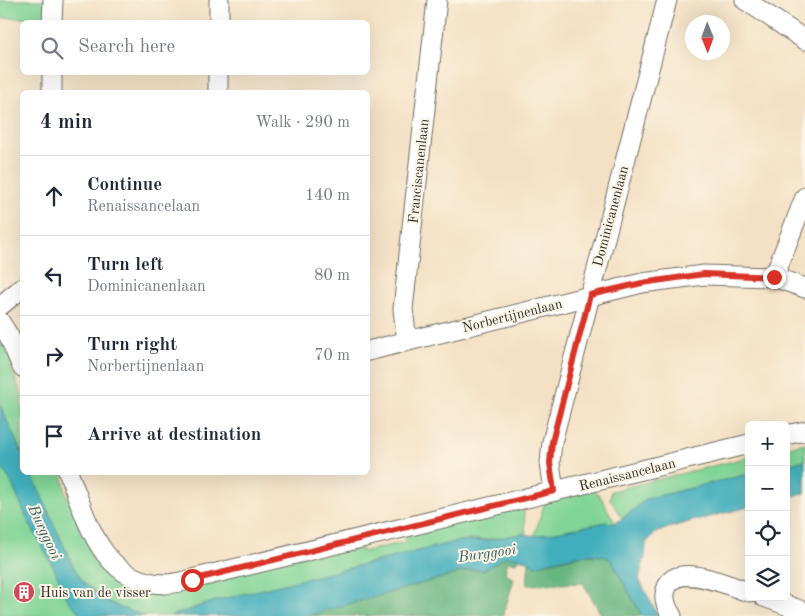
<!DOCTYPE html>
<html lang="en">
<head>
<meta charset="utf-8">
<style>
  :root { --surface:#fff; --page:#f2f2f3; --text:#1f2937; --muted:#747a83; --line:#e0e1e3 }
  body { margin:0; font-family:"Old Standard TT",serif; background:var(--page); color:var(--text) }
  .controls { position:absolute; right:15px; bottom:15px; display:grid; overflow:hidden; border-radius:8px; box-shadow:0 5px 20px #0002 }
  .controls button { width:45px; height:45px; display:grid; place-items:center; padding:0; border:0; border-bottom:1px solid var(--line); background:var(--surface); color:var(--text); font:25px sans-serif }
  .compass { position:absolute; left:685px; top:15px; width:45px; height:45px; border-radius:50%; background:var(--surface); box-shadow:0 5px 20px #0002; rotate:179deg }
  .stop { position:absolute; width:15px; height:15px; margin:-11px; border:4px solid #d93025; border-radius:50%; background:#fff }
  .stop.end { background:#d93025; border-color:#fff; box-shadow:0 1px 5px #0008 }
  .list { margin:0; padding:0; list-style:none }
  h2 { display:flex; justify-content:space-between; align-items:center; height:65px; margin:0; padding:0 20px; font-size:21px }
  h2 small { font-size:16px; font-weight:400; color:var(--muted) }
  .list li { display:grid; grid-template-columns:32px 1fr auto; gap:15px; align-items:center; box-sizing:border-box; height:80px; padding:0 20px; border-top:1px solid var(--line) }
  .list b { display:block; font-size:19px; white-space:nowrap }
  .list p { margin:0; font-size:16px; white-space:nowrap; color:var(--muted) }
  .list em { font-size:16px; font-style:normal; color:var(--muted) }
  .icon { flex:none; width:28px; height:28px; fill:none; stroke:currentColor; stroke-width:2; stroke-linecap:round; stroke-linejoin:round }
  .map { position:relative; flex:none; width:805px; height:616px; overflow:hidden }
  .search { position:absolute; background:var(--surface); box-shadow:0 5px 20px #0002; left:20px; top:20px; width:350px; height:55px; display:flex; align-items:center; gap:12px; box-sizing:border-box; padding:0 18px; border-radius:8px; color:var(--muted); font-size:19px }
  .panel { position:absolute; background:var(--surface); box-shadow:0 5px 20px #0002; left:20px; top:90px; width:350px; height:385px; border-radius:8px }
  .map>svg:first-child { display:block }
  .green { fill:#80d496; stroke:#568060 }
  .forest { fill:#68b67f; stroke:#4a7055 }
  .water { fill:#40aebc; stroke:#366c74 }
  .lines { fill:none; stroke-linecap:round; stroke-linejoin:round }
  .street-casing { stroke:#716b61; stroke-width:21 }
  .street { stroke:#fff; stroke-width:19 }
  .route { stroke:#d93025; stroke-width:6 }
  .labels { text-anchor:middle; stroke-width:4; stroke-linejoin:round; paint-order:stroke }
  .street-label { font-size:14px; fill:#2b2b2b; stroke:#fcf5e5 }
  .poi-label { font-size:14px; fill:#2b2b2b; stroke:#fcf5e5; text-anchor:start }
  .water-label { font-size:15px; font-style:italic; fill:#335f65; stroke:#fcf5e5 }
</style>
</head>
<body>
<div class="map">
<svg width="805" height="616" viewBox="0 0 805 616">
  <rect width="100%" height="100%" fill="#fcf5e5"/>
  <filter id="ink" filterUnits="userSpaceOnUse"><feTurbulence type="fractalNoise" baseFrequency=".02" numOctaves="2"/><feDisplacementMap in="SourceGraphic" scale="10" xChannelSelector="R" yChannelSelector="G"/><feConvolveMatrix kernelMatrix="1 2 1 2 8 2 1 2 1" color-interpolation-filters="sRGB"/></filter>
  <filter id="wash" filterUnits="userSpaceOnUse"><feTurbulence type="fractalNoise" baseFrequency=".0096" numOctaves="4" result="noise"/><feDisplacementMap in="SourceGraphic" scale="20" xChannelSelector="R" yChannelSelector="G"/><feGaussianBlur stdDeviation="1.12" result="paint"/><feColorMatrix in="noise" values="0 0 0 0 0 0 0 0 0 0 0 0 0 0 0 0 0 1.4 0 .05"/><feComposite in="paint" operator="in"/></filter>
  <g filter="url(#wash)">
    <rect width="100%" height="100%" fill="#f4e1c5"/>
    <g class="green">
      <polygon points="0,0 47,0 46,18 0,18"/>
      <polygon points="0,336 14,367 11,369 22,395 22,454 0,405"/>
      <polygon points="0,412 22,472 93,616 0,616"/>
      <polygon points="805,443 805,460 786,465 786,448"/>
      <polygon points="749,457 749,474 646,499 622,519 610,499 611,491"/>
      <polygon points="31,473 62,473 66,493 83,533 131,584 361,546 362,552 405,542 404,536 523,506 526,533 485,540 474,539 459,541 215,601 171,616 145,616 121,608 107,601 84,583 74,568"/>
      <polygon points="594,489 602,499 615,523 613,524 606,522 566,531 534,536 545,502"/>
    </g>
    <g class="forest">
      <polygon points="583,555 606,556 611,560 642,616 602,616 583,583 527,585 529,561 535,566"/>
      <polygon points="507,556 518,557 516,563 508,561 505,573 514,579 503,616 307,616 469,570 484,570"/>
    </g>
    <g class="water">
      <polygon points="0,405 22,454 22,472 31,473 74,568 84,583 107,601 121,608 145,616 82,616 68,600 53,566 29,523 10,480 0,466"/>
      <polygon points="805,460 805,493 786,498 786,465"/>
      <path d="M749 474V507L689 522 668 528 654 534 646 543 645 557 639 579 658 616H642L611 560C594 547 554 562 535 566L529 561 507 556 484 570H469L307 616H171L215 601 459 541C469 540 478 541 487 540 503 538 520 531 535 536L607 522 613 524 622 519 646 499Z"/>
    </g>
  </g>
  <g filter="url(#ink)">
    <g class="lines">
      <g class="street-casing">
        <g id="street">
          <polyline points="745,0 805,40"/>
          <polyline points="52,22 53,0"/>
          <polyline points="219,22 219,0"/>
          <polyline points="52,92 52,72"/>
          <polyline points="218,92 218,72"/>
          <polyline points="774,277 805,197"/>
          <polyline points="0,306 22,288"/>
          <polyline points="0,322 9,336 22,367"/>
          <polyline points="407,341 403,309 437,0"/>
          <polyline points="368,351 642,283 704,275 774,277 805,288"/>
          <polyline points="786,435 805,431"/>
          <path d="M68 472C88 521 101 583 165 584 174 584 184 581 192 579L749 444"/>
          <polyline points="554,491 550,463 552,442 667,0"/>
          <polyline points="764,597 805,612"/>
          <path d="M672 616C666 607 662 597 667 587 677 561 731 587 749 592"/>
        </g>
      </g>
      <use href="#street" class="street"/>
    </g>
  </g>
  <g class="lines" filter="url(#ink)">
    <polyline class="route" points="192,580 554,491 550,463 552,442 590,295 642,283 704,274 774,277"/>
  </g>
  <defs>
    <g id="building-disc" transform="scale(1.125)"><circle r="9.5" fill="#d1495b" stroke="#fcf5e5"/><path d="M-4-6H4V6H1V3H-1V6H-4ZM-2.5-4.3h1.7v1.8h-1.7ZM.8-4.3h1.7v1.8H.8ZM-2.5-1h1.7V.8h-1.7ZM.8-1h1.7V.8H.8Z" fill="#fff"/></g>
  </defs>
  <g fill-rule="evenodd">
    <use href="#building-disc" x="24" y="592"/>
  </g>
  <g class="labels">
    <g class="street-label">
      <text transform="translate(418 171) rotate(-84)" y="5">Franciscanenlaan</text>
      <text transform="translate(610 216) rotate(-75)" y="5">Dominicanenlaan</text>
      <text transform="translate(512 315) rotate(-14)" y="5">Norbertijnenlaan</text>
      <text transform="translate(627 474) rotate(-14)" y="5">Renaissancelaan</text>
    </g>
    <g class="poi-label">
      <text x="40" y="597">Huis van de visser</text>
    </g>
    <g class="water-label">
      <text transform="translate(45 532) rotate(65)" y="5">Burggooi</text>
      <text transform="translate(487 553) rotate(-8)" y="5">Burggooi</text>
    </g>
  </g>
</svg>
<div class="controls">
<button>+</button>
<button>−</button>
<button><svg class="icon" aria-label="locate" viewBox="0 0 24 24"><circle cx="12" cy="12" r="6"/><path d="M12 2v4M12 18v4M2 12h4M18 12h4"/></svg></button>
<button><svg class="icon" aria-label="layers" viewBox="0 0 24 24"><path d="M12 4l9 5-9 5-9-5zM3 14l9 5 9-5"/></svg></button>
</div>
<svg class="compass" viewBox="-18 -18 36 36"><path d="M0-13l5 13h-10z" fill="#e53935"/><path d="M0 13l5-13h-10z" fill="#747a83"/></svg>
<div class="stop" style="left:192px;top:580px"></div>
<div class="stop end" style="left:774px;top:277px"></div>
<div class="search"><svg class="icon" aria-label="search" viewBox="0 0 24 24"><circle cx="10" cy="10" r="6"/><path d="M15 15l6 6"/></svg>Search here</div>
<section class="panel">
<h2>4 min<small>Walk · 290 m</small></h2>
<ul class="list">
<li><svg class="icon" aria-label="ahead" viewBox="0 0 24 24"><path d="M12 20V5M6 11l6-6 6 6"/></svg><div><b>Continue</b><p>Renaissancelaan</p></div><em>140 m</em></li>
<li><svg class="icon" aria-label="left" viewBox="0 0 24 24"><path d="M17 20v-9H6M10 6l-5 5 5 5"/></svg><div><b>Turn left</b><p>Dominicanenlaan</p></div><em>80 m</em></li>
<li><svg class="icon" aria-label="right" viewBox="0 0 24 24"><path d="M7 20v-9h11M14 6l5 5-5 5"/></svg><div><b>Turn right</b><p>Norbertijnenlaan</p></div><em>70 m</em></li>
<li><svg class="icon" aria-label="arrive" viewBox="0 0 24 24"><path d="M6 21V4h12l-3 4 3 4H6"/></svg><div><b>Arrive at destination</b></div></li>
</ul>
</section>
</div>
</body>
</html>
